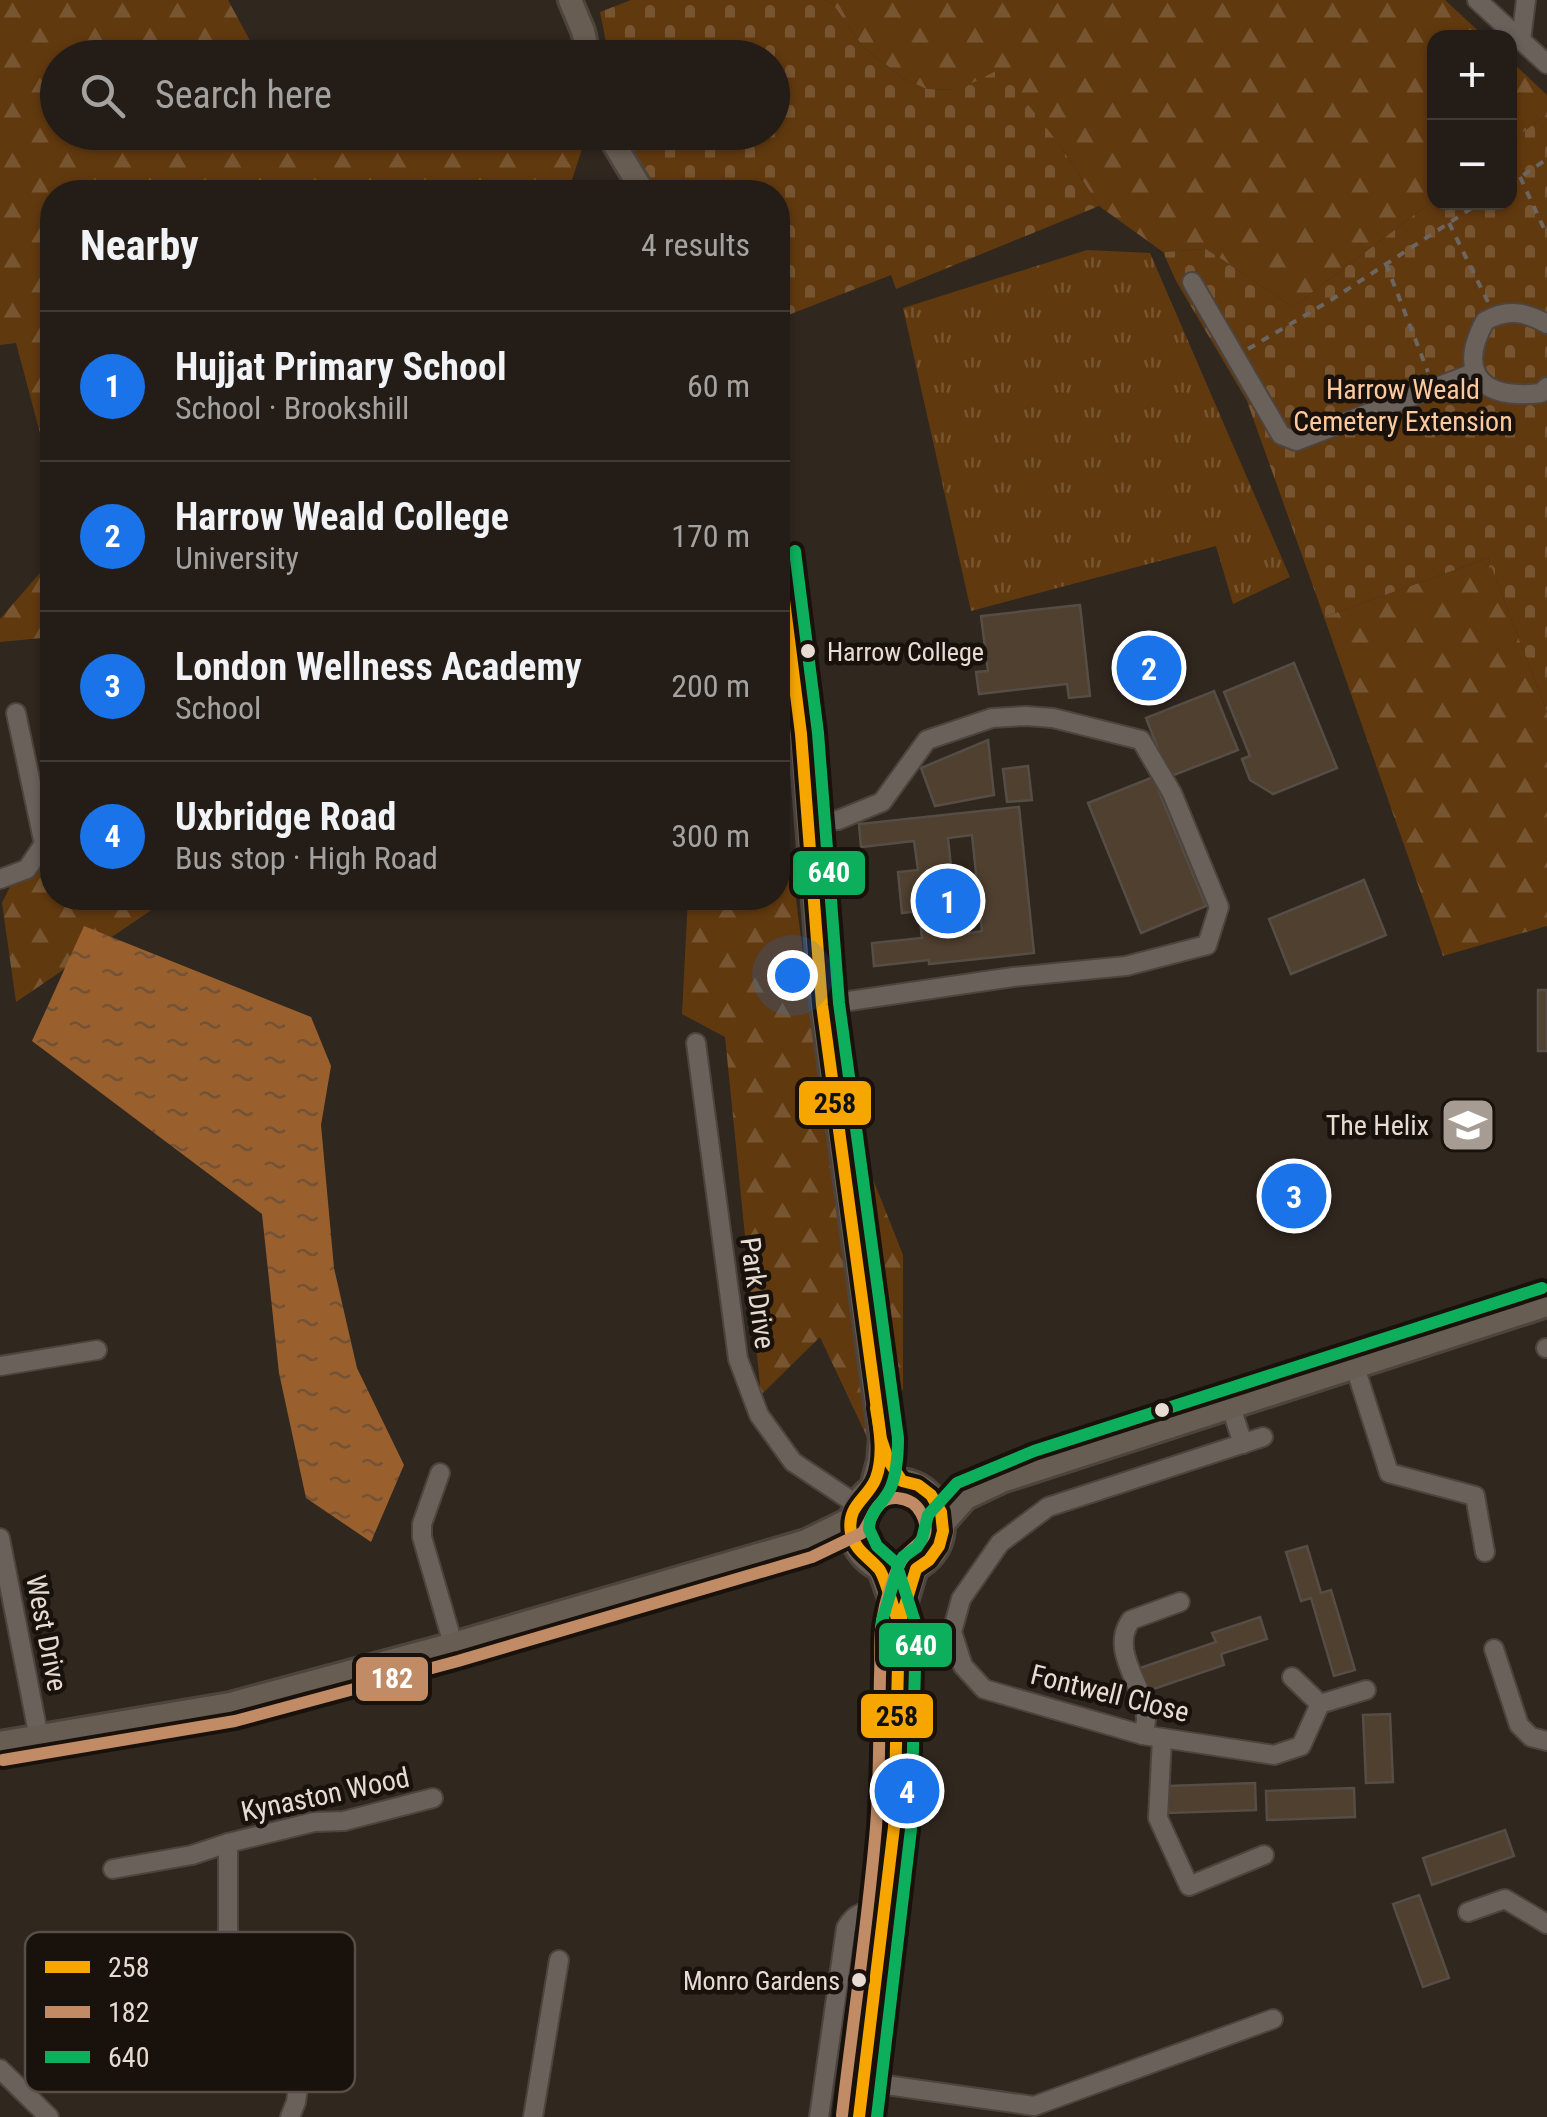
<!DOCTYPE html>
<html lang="en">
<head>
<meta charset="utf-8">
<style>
  :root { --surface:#241d17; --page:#2c2620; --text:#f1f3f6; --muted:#a3a2a1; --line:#413b36; --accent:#1a73e8 }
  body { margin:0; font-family:"Roboto Condensed",sans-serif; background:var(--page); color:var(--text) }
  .controls { position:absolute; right:30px; top:30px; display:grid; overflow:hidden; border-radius:20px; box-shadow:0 2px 8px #0004 }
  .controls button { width:90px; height:90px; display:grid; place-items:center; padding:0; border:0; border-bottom:2px solid var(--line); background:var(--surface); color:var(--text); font:50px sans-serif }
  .you { position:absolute; left:792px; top:975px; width:35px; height:35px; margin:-25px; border:8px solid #fff; border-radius:50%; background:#1a73e8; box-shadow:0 0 0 15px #1a73e833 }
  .badge { display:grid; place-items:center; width:65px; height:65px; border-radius:50%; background:var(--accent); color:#fff; font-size:32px; font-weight:700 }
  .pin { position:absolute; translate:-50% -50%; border:5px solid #fff; box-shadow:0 2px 10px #0006 }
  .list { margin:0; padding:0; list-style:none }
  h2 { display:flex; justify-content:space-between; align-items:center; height:130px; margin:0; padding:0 40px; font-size:42px }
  h2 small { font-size:32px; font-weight:400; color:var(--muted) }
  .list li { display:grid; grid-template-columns:65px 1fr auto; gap:30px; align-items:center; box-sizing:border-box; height:150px; padding:0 40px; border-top:2px solid var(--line) }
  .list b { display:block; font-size:38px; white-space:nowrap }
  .list p { margin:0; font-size:32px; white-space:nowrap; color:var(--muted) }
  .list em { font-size:32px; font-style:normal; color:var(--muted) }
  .icon { flex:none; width:55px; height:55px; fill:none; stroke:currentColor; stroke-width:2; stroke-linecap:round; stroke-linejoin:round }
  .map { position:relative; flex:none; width:1547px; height:2117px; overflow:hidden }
  .search { position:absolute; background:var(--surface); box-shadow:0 2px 8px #0004; left:40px; top:40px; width:750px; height:110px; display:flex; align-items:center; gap:25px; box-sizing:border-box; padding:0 35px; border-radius:55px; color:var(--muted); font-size:38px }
  .panel { position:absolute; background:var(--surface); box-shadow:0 2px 8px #0004; left:40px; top:180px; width:750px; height:730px; border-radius:40px }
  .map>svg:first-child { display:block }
  .forest { fill:url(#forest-firs) }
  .cemetery { fill:url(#cemetery-stones) }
  .park { fill:url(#park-tufts) }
  .water { fill:url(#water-ripples) }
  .building { fill:#4f4030; stroke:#554d46; stroke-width:2.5; fill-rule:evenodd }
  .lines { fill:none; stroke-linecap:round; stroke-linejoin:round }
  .minor-casing { stroke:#4d443e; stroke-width:22 }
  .major-casing { stroke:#4d443e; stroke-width:28 }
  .path { stroke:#6c6560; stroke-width:4; stroke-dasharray:8 8; stroke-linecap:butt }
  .minor { stroke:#69615a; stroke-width:18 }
  .major { stroke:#675d53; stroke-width:22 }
  .bus-1-casing { stroke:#19110b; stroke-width:20 }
  .bus-2-casing { stroke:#19110b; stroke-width:20 }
  .bus-3-casing { stroke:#19110b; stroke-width:20 }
  .bus-1 { stroke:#f7a600; stroke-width:12 }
  .bus-2 { stroke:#c18c65; stroke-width:12 }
  .bus-3 { stroke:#0daf5c; stroke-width:12 }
  .bus-dot { fill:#e7dbd2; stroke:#19110b; stroke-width:4 }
  .labels { text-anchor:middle; stroke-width:9; stroke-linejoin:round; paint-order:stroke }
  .bus-label { font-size:26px; fill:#e7dbd2; stroke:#19110b; text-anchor:start }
  .park-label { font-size:28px; fill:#fdcaa0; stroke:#19110b }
  .poi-label { font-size:28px; fill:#e7dbd2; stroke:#19110b; text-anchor:end }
  .street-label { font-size:28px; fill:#e7dbd2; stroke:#19110b }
  .key { fill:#19110b; stroke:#574e47; stroke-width:2.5 }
  .key-label { font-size:28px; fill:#e7dbd2 }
  .line-badge { stroke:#19110b; stroke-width:4 }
  .badge-label { font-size:28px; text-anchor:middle; font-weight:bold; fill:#fff }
  .pale-badge-label { font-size:28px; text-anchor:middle; font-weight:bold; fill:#111 }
</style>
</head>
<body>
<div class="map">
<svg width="1547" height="2117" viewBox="0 0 1547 2117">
  <defs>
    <pattern id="forest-firs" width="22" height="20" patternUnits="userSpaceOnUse" patternTransform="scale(2.5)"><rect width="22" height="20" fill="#61390f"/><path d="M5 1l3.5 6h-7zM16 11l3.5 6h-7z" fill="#785531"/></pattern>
    <pattern id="cemetery-stones" width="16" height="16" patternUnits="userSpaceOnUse" patternTransform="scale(2.5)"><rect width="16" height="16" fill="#61390f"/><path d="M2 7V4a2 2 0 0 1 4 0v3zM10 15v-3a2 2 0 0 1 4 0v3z" fill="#785531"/></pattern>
    <pattern id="park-tufts" width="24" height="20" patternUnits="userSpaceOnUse" patternTransform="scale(2.5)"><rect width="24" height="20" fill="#61390f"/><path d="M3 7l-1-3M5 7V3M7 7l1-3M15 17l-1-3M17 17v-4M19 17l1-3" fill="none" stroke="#785531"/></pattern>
    <pattern id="water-ripples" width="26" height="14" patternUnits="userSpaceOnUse" patternTransform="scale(2.5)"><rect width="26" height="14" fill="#99602e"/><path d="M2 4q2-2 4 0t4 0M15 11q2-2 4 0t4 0" fill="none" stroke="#735236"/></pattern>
  </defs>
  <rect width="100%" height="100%" fill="#30271f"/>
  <g class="forest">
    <polygon points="0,0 228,0 259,57 58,58 58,132 301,132 307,142 369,132 575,132 583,146 568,192 52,192 52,478 16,343 0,345"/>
    <polygon points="824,0 1445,0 1485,37 1434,38 1434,200 1293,307 1206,249 1163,252 1099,206 1059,144 958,90 926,89 904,79 863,47 832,3"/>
    <polygon points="1510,60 1547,95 1547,114 1510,142"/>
    <polygon points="1488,558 1547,712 1547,926 1443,956 1324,617"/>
    <polygon points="52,559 52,637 0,642 0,619"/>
    <polygon points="778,757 812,1025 903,1255 903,1389 867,1437 820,1337 761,1395 725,1037 682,1014 688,898 778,898"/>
    <polygon points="52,801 52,898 156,898 150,911 16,1002 2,903"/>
  </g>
  <g class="cemetery">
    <polygon points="631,0 824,0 832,3 863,47 904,79 926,89 958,90 1000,69 1059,144 1099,206 896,289 891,275 778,319 778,192 652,192 639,168 628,133 772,132 772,58 609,57 600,12"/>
    <polygon points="1547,114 1547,712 1488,558 1324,617 1247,401 1176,281 1163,252 1206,249 1293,307 1434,200 1434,202 1510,202 1510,142"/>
  </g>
  <polygon class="park" points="1087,250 1150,253 1290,577 1233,604 1216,546 971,611 903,308"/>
  <polygon class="water" points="84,926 311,1017 331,1066 321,1125 334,1268 357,1368 404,1465 371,1542 306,1498 279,1373 262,1214 32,1041"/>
  <g class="building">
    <polygon points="1080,605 1090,696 1069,698 1067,684 979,694 976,672 988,671 981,616"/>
    <polygon points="1294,663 1337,768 1273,794 1250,780 1242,759 1250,756 1224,692"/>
    <polygon points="1214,691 1238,750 1169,777 1146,718"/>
    <polygon points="988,740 994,795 935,806 921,768"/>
    <polygon points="1028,766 1032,800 1007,802 1003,769"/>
    <polygon points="1153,777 1206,906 1141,933 1088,803"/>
    <path d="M1019 807 1034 953 929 964V960L874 966 872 943 922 938 919 911 902 913 898 872 918 870 914 841 861 847 859 824ZM972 835 982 931 958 935 948 838Z"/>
    <polygon points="1364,880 1386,935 1291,974 1269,919"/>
    <rect x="1538" y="990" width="9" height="61"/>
    <polygon points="1307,1546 1321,1593 1331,1590 1355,1670 1334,1676 1311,1598 1301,1601 1286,1552"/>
    <polygon points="1260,1617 1267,1639 1221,1654 1224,1665 1145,1692 1137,1669 1216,1642 1212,1633"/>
    <polygon points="1390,1714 1393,1782 1366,1783 1363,1715"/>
    <polygon points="1255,1783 1256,1810 1168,1813 1167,1786"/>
    <polygon points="1354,1788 1355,1817 1267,1820 1266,1791"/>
    <polygon points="1505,1830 1514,1856 1432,1885 1423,1858"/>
    <polygon points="1419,1895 1449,1978 1423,1987 1393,1904"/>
  </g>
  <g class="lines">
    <g class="minor-casing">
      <g id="minor">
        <polyline points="1477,0 1547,64"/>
        <polyline points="1521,40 1526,0"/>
        <polyline points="1192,282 1281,435 1296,441 1476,372"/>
        <path d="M1547 324C1525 312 1508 308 1485 321 1455 377 1486 400 1541 393L1547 387"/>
        <polyline points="808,823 838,820 882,802 927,740 992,718 1026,716 1053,718 1141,740 1172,793 1219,907 1207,945 1126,966 1013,977 822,1005"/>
        <polyline points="0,879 27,869 44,844 16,713"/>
        <polyline points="696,1043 738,1359 759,1415 793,1462 856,1504"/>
        <polyline points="1546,1348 1547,1348"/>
        <polyline points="0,1366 97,1350"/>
        <polyline points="1355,1367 1389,1473 1475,1496 1485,1552"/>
        <polyline points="1231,1407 1243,1444"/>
        <polyline points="1263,1437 1048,1507 1000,1543 961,1599 952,1632 963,1666 984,1689 1143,1735 1274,1755 1301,1746 1320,1704 1292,1677"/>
        <polyline points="440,1473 422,1524 422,1537 453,1644"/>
        <polyline points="0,1538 39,1738"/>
        <polyline points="898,1631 952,1632"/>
        <polyline points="1494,1649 1519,1725 1531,1737 1547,1741"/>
        <polyline points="1320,1704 1366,1690"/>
        <path d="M1143 1735C1144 1730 1146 1725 1146 1719 1146 1686 1108 1652 1131 1620L1180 1602"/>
        <polyline points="1162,1738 1158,1818 1189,1886 1264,1855"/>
        <polyline points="228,1843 228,1963 254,2032 301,2066 296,2102 290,2117"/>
        <polyline points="113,1869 192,1855 228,1843 314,1822 344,1821 433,1798"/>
        <polyline points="1468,1912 1505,1899 1547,1924"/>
        <polyline points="301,2066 325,2038 336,1962"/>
        <polyline points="0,2069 49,2117"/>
        <polyline points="865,2082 1034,2106 1273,2019"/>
        <polyline points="533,2117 559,1960"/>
        <path d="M819 2117 846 1928C855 1911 867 1910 885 1911"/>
      </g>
    </g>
    <g class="major-casing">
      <g id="major">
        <polyline points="570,0 583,31 589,58"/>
        <polyline points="607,132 643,192"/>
        <polyline points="778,553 801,734 822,1005 881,1439 879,1461 872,1487"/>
        <circle cx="897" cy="1526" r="46"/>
        <polyline points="942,1525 966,1498 1002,1481 1547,1305"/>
        <polyline points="880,1570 899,1625"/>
        <polyline points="0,1743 230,1704 453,1644 806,1541 851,1519"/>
        <polyline points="859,2117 894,1827 899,1625 916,1569"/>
      </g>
    </g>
    <g class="path">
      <polyline points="1520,177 1547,235"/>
      <polyline points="1510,184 1547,159"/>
      <polyline points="1449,223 1488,302"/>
      <polyline points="1386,264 1428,372"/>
      <polyline points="1248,349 1331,300 1481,202"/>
    </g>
    <use href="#minor" class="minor"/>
    <use href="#major" class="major"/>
    <g class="bus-1-casing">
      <g id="bus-1">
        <polyline points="778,553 801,734 822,1005 881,1439 888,1460 902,1481 918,1485 931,1495 941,1512 943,1531 939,1546 929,1560 916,1569 899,1625 894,1827 859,2117"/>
        <path d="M876 1408C880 1431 884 1456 876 1478 868 1499 846 1505 851 1533 855 1551 869 1557 879 1569 884 1575 898 1620 899 1628 899 1636 898 1644 898 1652"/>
      </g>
    </g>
    <g class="bus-2-casing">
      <path id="bus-2" d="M3 1760 235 1721 458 1661 812 1557 862 1533C873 1520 874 1497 897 1498 908 1499 916 1503 921 1513 937 1543 908 1545 900 1563 892 1580 885 1603 882 1621 879 1638 881 1658 880 1675 879 1725 880 1777 876 1827 868 1923 853 2019 842 2115"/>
    </g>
    <g class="bus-3-casing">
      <g id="bus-3">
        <path d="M795 551 818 733 839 1003 898 1438C898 1455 897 1472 891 1487 884 1504 869 1510 869 1529L877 1546 896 1563 916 1625 911 1829 877 2117"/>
        <polyline points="881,1651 882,1621 899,1564 903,1557 917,1547 922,1539 928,1515 957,1483 1034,1451 1542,1288"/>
      </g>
    </g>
    <use href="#bus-1" class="bus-1"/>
    <use href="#bus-2" class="bus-2"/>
    <use href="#bus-3" class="bus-3"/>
  </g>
  <defs>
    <g id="school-square" transform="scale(2.875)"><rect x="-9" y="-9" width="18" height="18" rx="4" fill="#a79c93" stroke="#19110b"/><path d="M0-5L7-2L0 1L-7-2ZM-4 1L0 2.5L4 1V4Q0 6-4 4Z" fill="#fff"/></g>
  </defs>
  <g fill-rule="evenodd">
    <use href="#school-square" x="1468" y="1125"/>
  </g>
  <g class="bus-dot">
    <circle cx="808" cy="651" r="9"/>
    <circle cx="1162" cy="1410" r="9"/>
    <circle cx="859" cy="1980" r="9"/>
  </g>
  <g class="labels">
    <g class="bus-label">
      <text x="827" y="661">Harrow College</text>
      <text x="840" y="1990" text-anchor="end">Monro Gardens</text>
    </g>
    <g class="park-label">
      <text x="1403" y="399">Harrow Weald<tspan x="1403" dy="32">Cemetery Extension</tspan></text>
    </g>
    <g class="poi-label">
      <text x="1429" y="1135">The Helix</text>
    </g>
    <g class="street-label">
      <text transform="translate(758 1293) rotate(82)" y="10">Park Drive</text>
      <text transform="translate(47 1633) rotate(79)" y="10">West Drive</text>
      <text transform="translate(1110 1693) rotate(14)" y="10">Fontwell Close</text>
      <text transform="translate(325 1794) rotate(-12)" y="10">Kynaston Wood</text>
    </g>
  </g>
  <rect x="25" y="1932" width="330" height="160" rx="15" class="key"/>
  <rect x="45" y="1961" width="45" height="12" fill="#f7a600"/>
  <rect x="45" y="2006" width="45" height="12" fill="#c18c65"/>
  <rect x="45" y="2051" width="45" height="12" fill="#0daf5c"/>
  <g class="key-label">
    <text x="108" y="1977">258</text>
    <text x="108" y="2022">182</text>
    <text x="108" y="2067">640</text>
  </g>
  <g class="line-badge">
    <rect x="791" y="849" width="76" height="48" rx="10" fill="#0daf5c"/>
    <rect x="797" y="1079" width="76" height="48" rx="10" fill="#f7a600"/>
    <rect x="877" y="1621" width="77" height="48" rx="10" fill="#0daf5c"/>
    <rect x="354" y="1655" width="76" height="48" rx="10" fill="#c18c65"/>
    <rect x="859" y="1692" width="76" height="48" rx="10" fill="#f7a600"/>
  </g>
  <g class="badge-label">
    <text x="829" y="882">640</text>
    <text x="916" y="1655">640</text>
    <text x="392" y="1688">182</text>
  </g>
  <g class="pale-badge-label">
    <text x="835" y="1113">258</text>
    <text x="897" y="1726">258</text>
  </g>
</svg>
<div class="controls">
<button>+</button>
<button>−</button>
</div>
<div class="you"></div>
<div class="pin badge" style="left:948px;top:901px">1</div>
<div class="pin badge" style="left:1149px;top:668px">2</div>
<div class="pin badge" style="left:1294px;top:1196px">3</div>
<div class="pin badge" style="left:907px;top:1791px">4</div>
<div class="search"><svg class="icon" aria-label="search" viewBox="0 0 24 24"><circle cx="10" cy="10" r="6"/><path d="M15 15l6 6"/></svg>Search here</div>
<section class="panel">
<h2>Nearby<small>4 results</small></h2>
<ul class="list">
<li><span class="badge">1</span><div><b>Hujjat Primary School</b><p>School · Brookshill</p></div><em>60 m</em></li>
<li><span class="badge">2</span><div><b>Harrow Weald College</b><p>University</p></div><em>170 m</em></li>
<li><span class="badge">3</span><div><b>London Wellness Academy</b><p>School</p></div><em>200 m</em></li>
<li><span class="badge">4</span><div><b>Uxbridge Road</b><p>Bus stop · High Road</p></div><em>300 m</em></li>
</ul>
</section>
</div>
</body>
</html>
